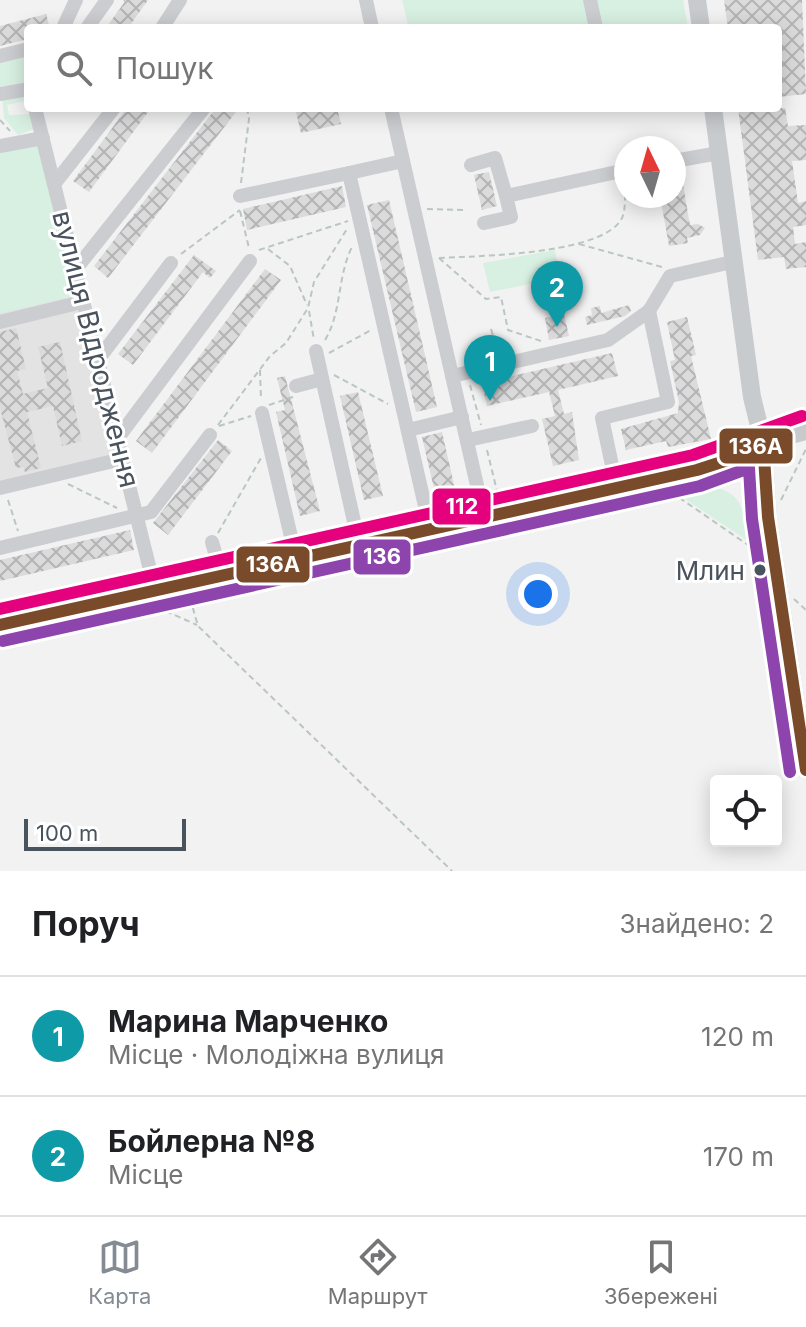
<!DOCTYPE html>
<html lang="uk">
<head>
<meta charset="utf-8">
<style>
  :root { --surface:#fff; --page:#f2f2f2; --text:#202124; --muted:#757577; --line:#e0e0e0; --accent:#848b92 }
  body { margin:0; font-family:Inter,sans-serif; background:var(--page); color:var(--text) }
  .controls { position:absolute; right:24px; bottom:24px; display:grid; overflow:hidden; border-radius:8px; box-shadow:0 4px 20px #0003 }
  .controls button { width:72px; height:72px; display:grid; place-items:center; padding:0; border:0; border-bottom:2px solid var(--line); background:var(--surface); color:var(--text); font:40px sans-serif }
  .compass { position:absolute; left:614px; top:136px; width:72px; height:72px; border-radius:50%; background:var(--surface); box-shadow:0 4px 20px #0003; rotate:355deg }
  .scale { position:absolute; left:24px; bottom:20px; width:162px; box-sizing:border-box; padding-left:8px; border:4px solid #49535e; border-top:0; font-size:22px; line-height:28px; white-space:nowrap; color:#49535e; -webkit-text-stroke:6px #fff; paint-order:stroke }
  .you { position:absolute; left:538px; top:594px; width:28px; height:28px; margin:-20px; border:6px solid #fff; border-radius:50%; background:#1a73e8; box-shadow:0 0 0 12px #1a73e833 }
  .badge { display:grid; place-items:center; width:52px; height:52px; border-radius:50%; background:var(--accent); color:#fff; font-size:26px; font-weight:700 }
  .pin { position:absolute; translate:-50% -66px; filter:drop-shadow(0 2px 4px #0008) }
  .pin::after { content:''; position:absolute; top:42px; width:28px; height:24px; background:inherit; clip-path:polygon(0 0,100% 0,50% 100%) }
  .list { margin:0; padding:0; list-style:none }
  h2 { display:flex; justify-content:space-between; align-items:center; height:104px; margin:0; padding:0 32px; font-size:34px }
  h2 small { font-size:26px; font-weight:400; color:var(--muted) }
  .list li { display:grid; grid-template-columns:52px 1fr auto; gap:24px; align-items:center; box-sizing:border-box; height:120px; padding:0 32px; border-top:2px solid var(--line) }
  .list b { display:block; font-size:30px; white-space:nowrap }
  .list p { margin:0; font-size:26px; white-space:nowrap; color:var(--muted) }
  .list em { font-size:26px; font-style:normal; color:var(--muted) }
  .icon { flex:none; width:44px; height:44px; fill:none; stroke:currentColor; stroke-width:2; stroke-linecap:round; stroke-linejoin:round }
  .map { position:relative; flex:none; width:806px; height:871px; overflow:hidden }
  .search { position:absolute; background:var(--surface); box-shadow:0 4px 20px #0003; left:24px; right:24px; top:24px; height:88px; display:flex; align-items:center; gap:20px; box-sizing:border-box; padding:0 28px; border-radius:8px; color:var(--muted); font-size:30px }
  .sheet { height:344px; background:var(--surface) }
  nav { display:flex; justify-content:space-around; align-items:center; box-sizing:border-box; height:112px; border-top:2px solid var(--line); background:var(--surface); font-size:22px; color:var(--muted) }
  nav a { display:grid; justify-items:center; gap:4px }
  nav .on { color:var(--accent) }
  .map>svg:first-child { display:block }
  .education { fill:#e4e3e4 }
  .grass { fill:#d8f0e2 }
  .building { fill:url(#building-cross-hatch) }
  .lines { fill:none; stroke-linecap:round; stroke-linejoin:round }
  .path { stroke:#bac6c2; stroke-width:2; stroke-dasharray:6 4; stroke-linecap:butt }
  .minor { stroke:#cbcdd0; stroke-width:14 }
  .major { stroke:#c8cbce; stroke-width:18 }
  .bus-1-casing { stroke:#fff; stroke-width:18 }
  .bus-2-casing { stroke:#fff; stroke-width:18 }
  .bus-3-casing { stroke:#fff; stroke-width:18 }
  .bus-1 { stroke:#7a4b2a; stroke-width:12 }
  .bus-2 { stroke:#8e44ad; stroke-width:12 }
  .bus-3 { stroke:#e5007d; stroke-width:12 }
  .bus-dot { fill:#49535e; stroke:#fff; stroke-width:3 }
  .labels { text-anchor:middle; stroke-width:6; stroke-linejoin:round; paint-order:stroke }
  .bus-label { font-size:26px; fill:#49535e; stroke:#fff; text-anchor:end }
  .street-label { font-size:28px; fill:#49535e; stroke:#fff }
  .line-badge { stroke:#fff; stroke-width:3 }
  .badge-label { font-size:22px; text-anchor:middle; font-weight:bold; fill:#fff }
</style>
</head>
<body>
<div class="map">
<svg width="806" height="871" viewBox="0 0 806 871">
  <defs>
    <pattern id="building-cross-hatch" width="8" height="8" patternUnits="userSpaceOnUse" patternTransform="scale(2)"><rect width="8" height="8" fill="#dbdbdc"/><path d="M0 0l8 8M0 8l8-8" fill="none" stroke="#b4b4b6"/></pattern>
  </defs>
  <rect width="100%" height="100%" fill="#f2f2f2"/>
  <polygon class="education" points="36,146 116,458 0,484 0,154"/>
  <g class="grass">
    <polygon points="402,0 683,0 688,28 409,28"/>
    <polygon points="28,53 28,81 0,87 0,60"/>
    <polygon points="28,95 28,100 7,105 9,115 32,114 34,129 18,135 4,118 2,98"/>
    <polygon points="37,143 74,296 0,313 0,150"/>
    <polygon points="555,250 560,278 490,292 483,263"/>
    <path d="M700 485C742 489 743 505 748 541L673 491Z"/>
  </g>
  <g class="building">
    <polygon points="126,0 148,0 128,28 106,28"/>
    <polygon points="724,0 802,0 806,94 778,97 778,28 728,28"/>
    <polygon points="46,14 50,28 28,28 28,39 0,46 0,26"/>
    <polygon points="127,108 151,108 89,192 73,181"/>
    <polygon points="216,108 239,108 108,278 94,266"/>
    <polygon points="313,108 337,108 341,124 301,133 296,112"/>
    <polygon points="738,108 785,108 788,126 806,125 806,160 792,161 798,203 806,201 806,225 793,227 795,244 806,242 806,267 786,269 784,257 758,260"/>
    <polygon points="489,172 497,206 482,210 474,175"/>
    <polygon points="682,179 690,225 698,224 705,228 700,235 687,238 688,243 669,246 660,196 674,196 674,180"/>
    <polygon points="342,186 346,207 247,230 243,209"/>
    <polygon points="389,200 437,407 416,412 367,205"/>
    <polygon points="194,255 216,271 210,278 203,272 133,365 118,354"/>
    <polygon points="265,269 281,280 152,453 136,441"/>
    <polygon points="629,305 631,311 625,316 587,325 585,317 592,315 591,308 600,306 601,313"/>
    <polygon points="564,314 569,336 549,340 545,318"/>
    <polygon points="687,317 696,355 691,356 711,439 668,447 666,441 626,450 621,429 678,413 679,402 670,361 675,360 667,322"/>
    <polygon points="16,328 26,369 17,371 23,394 48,388 38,347 60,342 82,441 62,446 53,406 27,412 41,468 25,472 23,467 16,468 0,408 0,332"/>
    <polygon points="612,353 618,376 558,390 564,414 572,412 579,460 553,466 542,419 555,416 549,392 487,406 482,383"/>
    <polygon points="285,376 320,511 300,516 276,412 285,410 277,378"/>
    <polygon points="358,392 383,496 364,500 340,396"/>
    <polygon points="442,432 455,489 435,493 422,437"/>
    <polygon points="218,440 232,451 168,535 153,523"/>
    <polygon points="130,530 134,550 0,581 0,560"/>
  </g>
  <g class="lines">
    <g class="path">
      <polyline points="124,0 125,1"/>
      <polyline points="0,120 10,131"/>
      <polyline points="241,183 249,119 247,108"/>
      <polyline points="427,209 466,210"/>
      <polyline points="240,211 249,248"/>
      <polyline points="579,244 662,267"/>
      <polyline points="268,249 290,266 307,305"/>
      <polyline points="259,250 348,221"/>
      <polyline points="181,254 240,210"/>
      <path d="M439 258C475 256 604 255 622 218 626 209 625 193 625 182"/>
      <polyline points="439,258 486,299 501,297 508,330 544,342"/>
      <polyline points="309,311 314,340"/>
      <polyline points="491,329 498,351"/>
      <path d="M325 340C342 312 337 277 352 247"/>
      <polyline points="329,353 373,329"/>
      <polyline points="260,370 261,399"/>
      <polyline points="334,375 388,404"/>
      <polyline points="470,385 481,425"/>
      <polyline points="269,405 293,397"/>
      <polyline points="218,425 270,356 286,343 308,308 314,282 347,229"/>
      <polyline points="219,426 251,416"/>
      <polyline points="487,450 497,491"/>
      <polyline points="68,484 117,508"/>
      <polyline points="671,492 751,547 756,575 760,574"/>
      <polyline points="492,493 599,470"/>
      <polyline points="8,500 18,531"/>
      <polyline points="781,500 806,449"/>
      <polyline points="437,505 466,499"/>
      <polyline points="367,520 411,511"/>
      <polyline points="218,533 261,458"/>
      <polyline points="304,534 341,526"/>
      <polyline points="227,554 279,541"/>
      <polyline points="165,570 205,560"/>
      <polyline points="190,598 198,626 452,871"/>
      <polyline points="794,599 806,610"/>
      <polyline points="0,608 139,577"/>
      <polyline points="146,608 168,612 197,625"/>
    </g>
    <g class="minor">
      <polyline points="366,0 372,28"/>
      <polyline points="590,0 596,28"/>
      <polyline points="63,28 76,0"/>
      <polyline points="87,28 107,0"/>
      <polyline points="162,28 180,0"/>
      <polyline points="0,56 28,49"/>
      <polyline points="0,94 28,89"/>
      <polyline points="35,108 155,590"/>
      <polyline points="391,108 484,516"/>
      <polyline points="0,146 43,138"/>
      <polyline points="674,161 719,153"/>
      <polyline points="471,165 495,158 506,196 626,170"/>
      <polyline points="349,173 403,161"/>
      <polyline points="55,183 114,108"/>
      <polyline points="240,196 349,173 430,528"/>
      <polyline points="484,223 511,217 506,196"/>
      <polyline points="75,270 204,108"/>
      <polyline points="0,322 82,302"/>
      <polyline points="316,351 359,544"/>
      <polyline points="97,361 171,263"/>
      <polyline points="452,376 608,340 649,311"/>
      <polyline points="296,386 322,379"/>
      <polyline points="262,413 296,558"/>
      <polyline points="408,430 462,417"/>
      <polyline points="117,439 250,261"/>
      <polyline points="468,440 532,426"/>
      <polyline points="614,475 602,418 668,402 649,311 670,276 732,262"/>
      <polyline points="0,488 122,459"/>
      <polyline points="212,542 221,574"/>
      <polyline points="0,548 151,512 210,435"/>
    </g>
    <g class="major">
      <polyline points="697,0 701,28"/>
      <polyline points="713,108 752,397 763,442 768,517 806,770"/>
      <path d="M0 625 697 470C734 458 767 440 806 431"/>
    </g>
    <g class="bus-1-casing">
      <polyline id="bus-1" points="0,625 697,470 734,458 763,442 768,517 806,770"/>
    </g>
    <g class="bus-2-casing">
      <polyline id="bus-2" points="3,641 700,486 749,468 752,519 790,772"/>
    </g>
    <g class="bus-3-casing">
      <polyline id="bus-3" points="0,609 693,455 802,416"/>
    </g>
    <use href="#bus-1" class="bus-1"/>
    <use href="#bus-2" class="bus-2"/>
    <use href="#bus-3" class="bus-3"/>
  </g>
  <circle class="bus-dot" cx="760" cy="570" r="7"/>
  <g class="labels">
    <g class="bus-label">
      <text x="745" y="580">Млин</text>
    </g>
    <g class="street-label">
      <text transform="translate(96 349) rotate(76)" y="10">вулиця Відродження</text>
    </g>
  </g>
  <g class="line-badge">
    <rect x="718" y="427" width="76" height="38" rx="8" fill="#7a4b2a"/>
    <rect x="431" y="487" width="61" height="39" rx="8" fill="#e5007d"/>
    <rect x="352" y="538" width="60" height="38" rx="8" fill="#8e44ad"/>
    <rect x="235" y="545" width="76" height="39" rx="8" fill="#7a4b2a"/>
  </g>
  <g class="badge-label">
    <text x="756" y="454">136А</text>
    <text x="462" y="514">112</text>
    <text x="382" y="564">136</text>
    <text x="273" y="572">136А</text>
  </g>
</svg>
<div class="controls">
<button><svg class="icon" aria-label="locate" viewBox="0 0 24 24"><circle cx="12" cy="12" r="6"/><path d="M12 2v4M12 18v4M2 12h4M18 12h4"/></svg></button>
</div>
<svg class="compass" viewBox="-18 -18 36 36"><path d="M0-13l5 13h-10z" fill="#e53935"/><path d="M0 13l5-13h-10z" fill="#757577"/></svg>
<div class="scale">100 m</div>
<div class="you"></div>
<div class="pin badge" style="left:490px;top:401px;background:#0f9aa8">1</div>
<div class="pin badge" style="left:557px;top:327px;background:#0f9aa8">2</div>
<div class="search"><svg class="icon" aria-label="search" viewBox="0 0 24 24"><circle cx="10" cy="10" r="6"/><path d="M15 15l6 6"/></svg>Пошук</div>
</div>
<section class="sheet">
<h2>Поруч<small>Знайдено: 2</small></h2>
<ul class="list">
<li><span class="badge" style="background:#0f9aa8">1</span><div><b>Марина Марченко</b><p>Місце · Молодіжна вулиця</p></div><em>120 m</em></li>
<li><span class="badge" style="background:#0f9aa8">2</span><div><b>Бойлерна №8</b><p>Місце</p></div><em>170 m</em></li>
</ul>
</section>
<nav>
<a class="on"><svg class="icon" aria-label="map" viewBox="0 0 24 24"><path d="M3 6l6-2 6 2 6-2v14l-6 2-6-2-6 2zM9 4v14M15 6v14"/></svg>Карта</a>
<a><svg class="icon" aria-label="directions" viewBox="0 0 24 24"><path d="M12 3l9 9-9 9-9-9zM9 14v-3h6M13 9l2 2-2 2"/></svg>Маршрут</a>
<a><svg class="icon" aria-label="saved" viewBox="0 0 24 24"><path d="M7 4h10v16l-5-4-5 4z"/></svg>Збережені</a>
</nav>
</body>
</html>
